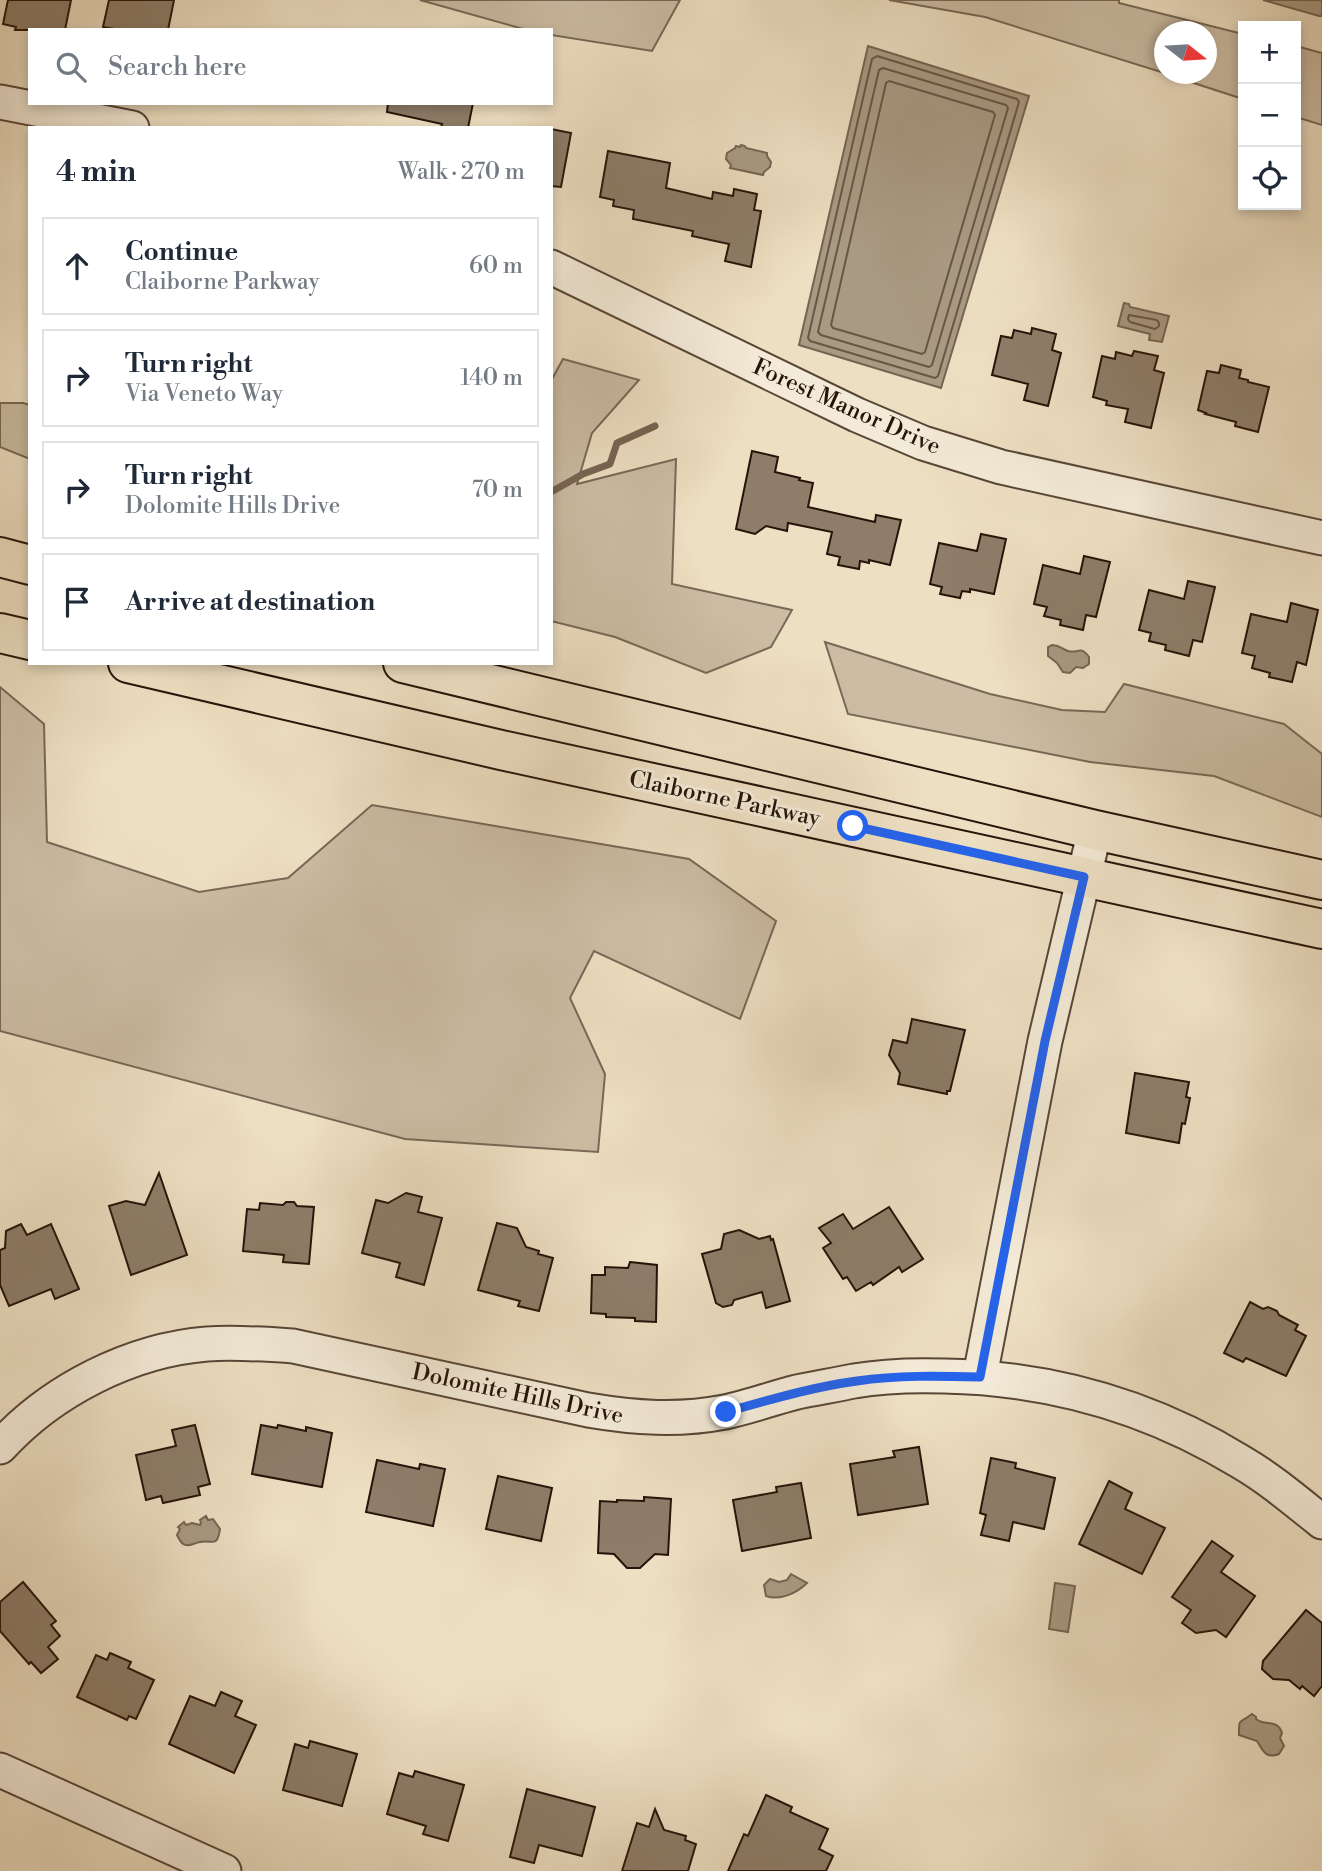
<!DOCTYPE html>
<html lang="en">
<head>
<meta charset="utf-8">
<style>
  :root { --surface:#fff; --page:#f6f6f7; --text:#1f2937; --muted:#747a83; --line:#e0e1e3 }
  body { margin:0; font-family:"Libre Bodoni",serif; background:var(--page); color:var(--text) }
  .controls { position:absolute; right:21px; top:21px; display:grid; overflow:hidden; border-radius:0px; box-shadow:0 4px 10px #0003 }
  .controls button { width:63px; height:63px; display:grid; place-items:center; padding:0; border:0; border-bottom:2px solid var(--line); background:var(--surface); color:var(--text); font:35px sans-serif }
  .compass { position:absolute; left:1154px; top:21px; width:63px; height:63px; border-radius:50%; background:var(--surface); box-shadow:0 4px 10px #0003; rotate:107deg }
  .stop { position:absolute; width:21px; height:21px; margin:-16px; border:5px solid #2563eb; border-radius:50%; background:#fff }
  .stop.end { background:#2563eb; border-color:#fff; box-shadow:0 2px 7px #0008 }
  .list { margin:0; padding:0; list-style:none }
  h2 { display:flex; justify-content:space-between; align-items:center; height:91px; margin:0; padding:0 28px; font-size:30px }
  h2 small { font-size:23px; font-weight:400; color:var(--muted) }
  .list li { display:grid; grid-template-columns:46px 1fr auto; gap:21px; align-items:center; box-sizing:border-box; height:98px; margin:0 14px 14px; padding:0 14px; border:2px solid var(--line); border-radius:0px }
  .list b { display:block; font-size:26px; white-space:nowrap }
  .list p { margin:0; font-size:23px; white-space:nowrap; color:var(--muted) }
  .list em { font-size:23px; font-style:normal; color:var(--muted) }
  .icon { flex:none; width:38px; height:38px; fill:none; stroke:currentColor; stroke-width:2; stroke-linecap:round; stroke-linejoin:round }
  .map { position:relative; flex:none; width:1322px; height:1871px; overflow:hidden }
  .search { position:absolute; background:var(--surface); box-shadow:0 4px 10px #0003; left:28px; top:28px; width:525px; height:77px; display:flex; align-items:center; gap:18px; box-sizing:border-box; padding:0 24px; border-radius:0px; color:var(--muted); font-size:26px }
  .panel { position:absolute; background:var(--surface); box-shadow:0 4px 10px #0003; left:28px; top:126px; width:525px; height:539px; border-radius:0px }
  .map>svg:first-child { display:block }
  .green { fill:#cbbca3; stroke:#786856; stroke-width:2 }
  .water { fill:#a99a83; stroke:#756452; stroke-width:2 }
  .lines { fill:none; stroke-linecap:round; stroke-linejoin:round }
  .shore { stroke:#685646; stroke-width:2 }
  .stream { stroke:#756452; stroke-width:7 }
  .building { fill:#8d7d69; stroke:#261309; stroke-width:2 }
  .minor-casing { stroke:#584637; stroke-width:37 }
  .major-casing { stroke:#261309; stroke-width:42 }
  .minor { stroke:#f3ead7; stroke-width:33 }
  .major { stroke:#eddfc2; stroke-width:38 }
  .route { stroke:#2563eb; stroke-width:9 }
  .labels { text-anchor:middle; stroke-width:6; stroke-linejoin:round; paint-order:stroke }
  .street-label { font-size:23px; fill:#261309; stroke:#f3ead7 }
</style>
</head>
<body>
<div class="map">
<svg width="1322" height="1871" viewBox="0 0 1322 1871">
  <rect width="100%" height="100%" fill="#eddfc2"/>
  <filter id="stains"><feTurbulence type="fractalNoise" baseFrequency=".00286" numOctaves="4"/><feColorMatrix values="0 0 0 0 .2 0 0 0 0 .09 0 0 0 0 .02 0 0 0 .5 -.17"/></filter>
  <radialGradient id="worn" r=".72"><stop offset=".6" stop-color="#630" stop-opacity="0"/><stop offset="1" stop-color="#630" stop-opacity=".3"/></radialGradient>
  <g class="green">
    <polygon points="420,0 680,0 652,51 551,35 551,30 527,30"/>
    <polygon points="889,0 1119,0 1119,3 1243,34 1243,99 1166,74 1206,74 1206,32 1164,32 1164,73 985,17"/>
    <polygon points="1296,46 1322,53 1322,125 1296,117"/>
    <polygon points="563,359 639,380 592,433 577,484 676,459 672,584 792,610 771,647 706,673 615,637 551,621 551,381"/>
    <polygon points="0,403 23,403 30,405 30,459 0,447"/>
    <polygon points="825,642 990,694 1062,710 1105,712 1124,684 1284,724 1322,754 1322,817 1214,776 1090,762 848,714"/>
    <polygon points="0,687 44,724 47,842 199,892 288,878 372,805 689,859 776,921 740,1019 594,951 570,998 605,1074 598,1152 405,1139 0,1031"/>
  </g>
  <g class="water">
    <polygon points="1263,0 1322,0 1322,16 1319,16"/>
    <polygon points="868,46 1029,96 941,388 799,345"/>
    <polygon points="741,145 745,146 746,148 767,153 767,156 771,162 770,167 764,172 763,175 730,168 731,165 726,159 727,153 735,148 736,146 740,147"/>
    <polygon points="1124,303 1129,304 1130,307 1169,316 1162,342 1149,340 1150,334 1118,326"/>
    <path d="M1052 645C1060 645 1061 649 1068 651 1079 654 1080 645 1089 657V664L1083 668 1076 667 1070 673 1063 672 1057 663 1048 656V647Z"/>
    <path d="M206 1516 208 1520 213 1519 220 1529C217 1549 212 1539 200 1542 190 1544 184 1551 177 1535L180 1529 178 1527 184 1522 186 1525 192 1523 200 1525 201 1523 200 1520Z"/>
    <path d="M791 1574 807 1583C797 1593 780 1601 766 1596L764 1585 770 1579 779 1582 787 1580Z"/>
    <polygon points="1055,1583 1075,1586 1068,1632 1049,1629"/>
    <path d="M1252 1714 1256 1717V1719C1266 1727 1277 1718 1282 1733L1280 1738 1284 1746 1279 1754C1266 1759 1263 1751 1257 1741L1239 1735C1239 1717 1239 1724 1252 1714Z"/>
  </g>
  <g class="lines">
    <g class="shore">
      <polygon points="877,56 1017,99 1019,102 938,376 935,378 810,341 808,338 872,59"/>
      <polygon points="883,68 1006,105 1008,108 932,365 929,367 821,335 818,332 879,70"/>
      <polygon points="889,81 993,112 995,115 925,352 922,354 833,328 831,325 886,83"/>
      <polygon points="1129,315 1157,320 1159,323 1159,326 1155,329 1130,322 1128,319"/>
    </g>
    <polyline class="stream" points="551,492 583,474 610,464 617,443 655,426"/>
  </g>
  <g class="building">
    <polygon points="8,0 71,0 65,30 15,30 16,27 3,24"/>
    <polygon points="109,0 174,0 168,30 120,30 103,27"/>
    <polygon points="388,103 473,103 468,128 441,128 442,124 387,112"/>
    <polygon points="551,129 571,133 561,187 551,186"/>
    <polygon points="608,151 670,163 666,188 712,199 713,192 733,196 734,189 757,194 754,210 761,211 751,267 725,261 729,244 692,236 693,231 633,219 634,210 613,206 614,200 600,197"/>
    <polygon points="1032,328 1056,334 1052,350 1061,353 1048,406 1024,400 1028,384 992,375 1001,336 1012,338 1014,330 1031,334"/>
    <polygon points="1134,351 1158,356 1154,370 1164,373 1151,428 1125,422 1128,409 1106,405 1107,401 1093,397 1102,356 1115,359 1116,352 1132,356"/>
    <polygon points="1221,365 1241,370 1239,378 1248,380 1248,382 1269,387 1258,432 1235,426 1236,422 1205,414 1206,413 1198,410 1207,371 1219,373"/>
    <polygon points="752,451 778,457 775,472 800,478 799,480 813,483 808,507 875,522 876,515 901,520 890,565 869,560 869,563 860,561 859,569 838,565 840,557 827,554 832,532 788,523 787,531 766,526 755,534 736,529"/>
    <polygon points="981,534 1006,539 994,594 970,589 970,592 962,591 960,598 940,594 942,587 930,584 939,543 977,551"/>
    <polygon points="1084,556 1110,562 1096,617 1086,615 1083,630 1060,625 1061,620 1044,616 1047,607 1034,604 1043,565 1080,574"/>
    <polygon points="1188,581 1215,587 1202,642 1193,640 1189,656 1165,650 1166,645 1149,641 1151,633 1139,630 1149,590 1184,599"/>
    <polygon points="1291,603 1318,610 1306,665 1297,662 1292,682 1269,677 1270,673 1252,668 1255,656 1242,653 1251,614 1287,622"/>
    <polygon points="912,1019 965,1030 950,1091 947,1091 947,1094 898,1084 900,1073 889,1055 893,1040 907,1043"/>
    <polygon points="1135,1073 1189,1082 1186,1097 1190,1098 1185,1124 1182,1123 1179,1143 1126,1133"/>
    <polygon points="159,1173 187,1255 131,1275 109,1206 126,1201 145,1205"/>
    <polygon points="406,1193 422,1197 418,1212 442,1218 424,1285 396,1277 400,1263 362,1253 376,1200 388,1203"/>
    <polygon points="286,1202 294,1202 297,1206 314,1207 309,1264 283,1262 284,1255 243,1251 247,1209 259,1210 260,1203 283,1205"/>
    <polygon points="889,1207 923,1259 902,1272 899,1267 873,1285 871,1282 856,1291 847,1277 843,1279 823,1248 831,1243 819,1228 843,1214 853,1229"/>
    <polygon points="497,1223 517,1228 526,1247 539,1251 538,1254 553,1258 539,1311 518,1306 520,1301 478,1290"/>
    <polygon points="21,1224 27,1235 51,1224 79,1289 55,1299 51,1289 9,1306 0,1285 0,1250 5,1248 6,1231"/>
    <polygon points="739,1230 759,1239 770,1236 771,1240 773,1239 790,1301 766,1308 762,1292 734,1300 732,1305 723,1307 716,1303 702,1254 721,1249 724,1234"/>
    <polygon points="630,1262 657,1265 656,1322 635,1321 635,1318 606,1317 606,1314 591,1313 592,1275 605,1275 605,1267 628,1268"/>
    <polygon points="1250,1302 1263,1309 1268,1307 1277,1311 1279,1315 1298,1325 1295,1330 1306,1336 1286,1376 1246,1358 1243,1362 1224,1353"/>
    <polygon points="195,1425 210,1484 198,1487 200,1495 163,1503 161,1496 146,1500 136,1455 176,1446 172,1430"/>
    <polygon points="261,1425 277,1428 278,1425 306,1431 306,1427 332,1433 322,1487 252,1474"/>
    <polygon points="919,1447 928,1504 858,1515 850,1464 895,1457 893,1451"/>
    <polygon points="991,1458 1016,1463 1015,1468 1055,1478 1044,1529 1013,1522 1009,1541 981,1535 986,1515 980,1513"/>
    <polygon points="377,1460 419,1469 420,1464 445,1469 433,1526 366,1512"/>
    <polygon points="498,1476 552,1488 541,1541 486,1529"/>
    <polygon points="1109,1481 1132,1493 1125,1509 1165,1528 1142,1574 1079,1544"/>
    <polygon points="801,1483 811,1538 742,1551 733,1500 777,1492 776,1487"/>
    <polygon points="644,1497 671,1499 668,1555 655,1554 640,1568 627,1568 614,1554 598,1553 600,1501 617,1502 617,1500 644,1501"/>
    <polygon points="1212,1541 1233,1556 1221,1572 1255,1596 1226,1637 1216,1630 1196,1633 1182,1623 1191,1610 1172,1597"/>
    <polygon points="23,1582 56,1621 51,1625 60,1636 48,1647 58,1659 41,1673 31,1662 29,1664 0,1631 0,1602"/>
    <polygon points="1306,1610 1322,1623 1322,1686 1314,1696 1302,1686 1300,1689 1289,1680 1273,1679 1262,1669 1263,1661"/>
    <polygon points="110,1653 131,1662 128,1668 154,1680 136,1719 129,1716 127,1720 77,1697 96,1655 107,1660"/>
    <polygon points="221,1692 242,1701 235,1716 256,1725 234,1773 169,1744 190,1696 215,1706"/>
    <polygon points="310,1741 357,1754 342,1806 283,1790 295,1744 308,1748"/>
    <polygon points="415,1771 464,1785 448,1841 423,1834 426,1826 387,1814 399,1773 413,1777"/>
    <polygon points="527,1789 595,1807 582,1856 539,1845 534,1863 510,1857"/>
    <polygon points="766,1795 792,1807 790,1812 828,1829 819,1849 833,1856 826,1871 728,1871 744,1834 748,1836"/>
    <polygon points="655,1809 664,1830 686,1836 685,1840 696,1844 688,1871 622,1871 637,1823 649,1827"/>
  </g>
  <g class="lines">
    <g class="minor-casing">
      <g id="minor">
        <polyline points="0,102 132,128"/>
        <polyline points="551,267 857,415 923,443 1001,467 1322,538"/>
        <polyline points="980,1376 1045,1041 1095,830"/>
        <path d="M0 1447C52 1390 131 1350 207 1344 236 1342 264 1344 293 1346L588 1410C635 1418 678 1421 725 1412 749 1407 773 1398 797 1392 816 1388 835 1385 854 1381 883 1376 914 1375 944 1376 1050 1378 1151 1407 1241 1462 1270 1479 1296 1501 1322 1522"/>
        <polyline points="0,1770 224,1871"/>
      </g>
    </g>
    <g class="major-casing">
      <g id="major">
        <polyline points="0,557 30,565"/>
        <polyline points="0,633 30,640"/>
        <polyline points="128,663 501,750 1322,929"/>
        <polyline points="403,663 1095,830 1322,880"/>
      </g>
    </g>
    <use href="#minor" class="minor"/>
    <use href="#major" class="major"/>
  </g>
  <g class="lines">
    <path class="route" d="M726 1412C769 1400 812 1387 857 1381 898 1375 939 1376 980 1377L1045 1041 1084 877 853 826"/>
  </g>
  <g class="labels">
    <g class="street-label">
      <text transform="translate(847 406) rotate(24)" y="8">Forest Manor Drive</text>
      <text transform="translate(725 798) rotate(12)" y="8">Claiborne Parkway</text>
      <text transform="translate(518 1393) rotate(12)" y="8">Dolomite Hills Drive</text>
    </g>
  </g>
  <rect width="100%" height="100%" filter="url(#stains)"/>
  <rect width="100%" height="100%" fill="url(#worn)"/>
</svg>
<div class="controls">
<button>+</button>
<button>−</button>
<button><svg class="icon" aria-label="locate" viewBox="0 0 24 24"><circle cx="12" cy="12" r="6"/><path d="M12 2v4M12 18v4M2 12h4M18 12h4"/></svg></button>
</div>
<svg class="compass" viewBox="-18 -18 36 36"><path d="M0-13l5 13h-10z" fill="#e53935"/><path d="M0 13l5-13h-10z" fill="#747a83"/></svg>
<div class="stop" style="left:853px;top:826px"></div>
<div class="stop end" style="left:726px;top:1412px"></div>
<div class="search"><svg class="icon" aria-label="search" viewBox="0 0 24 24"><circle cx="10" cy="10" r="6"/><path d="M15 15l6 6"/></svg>Search here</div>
<section class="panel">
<h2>4 min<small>Walk · 270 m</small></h2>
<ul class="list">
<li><svg class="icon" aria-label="ahead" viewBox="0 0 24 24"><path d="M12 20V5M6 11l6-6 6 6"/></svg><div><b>Continue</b><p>Claiborne Parkway</p></div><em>60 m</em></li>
<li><svg class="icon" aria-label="right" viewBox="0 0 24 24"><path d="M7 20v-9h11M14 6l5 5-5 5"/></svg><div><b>Turn right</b><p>Via Veneto Way</p></div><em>140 m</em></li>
<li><svg class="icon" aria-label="right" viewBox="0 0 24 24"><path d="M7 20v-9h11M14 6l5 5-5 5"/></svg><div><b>Turn right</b><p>Dolomite Hills Drive</p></div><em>70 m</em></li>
<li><svg class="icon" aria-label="arrive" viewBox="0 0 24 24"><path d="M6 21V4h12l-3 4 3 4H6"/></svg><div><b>Arrive at destination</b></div></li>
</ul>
</section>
</div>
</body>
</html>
